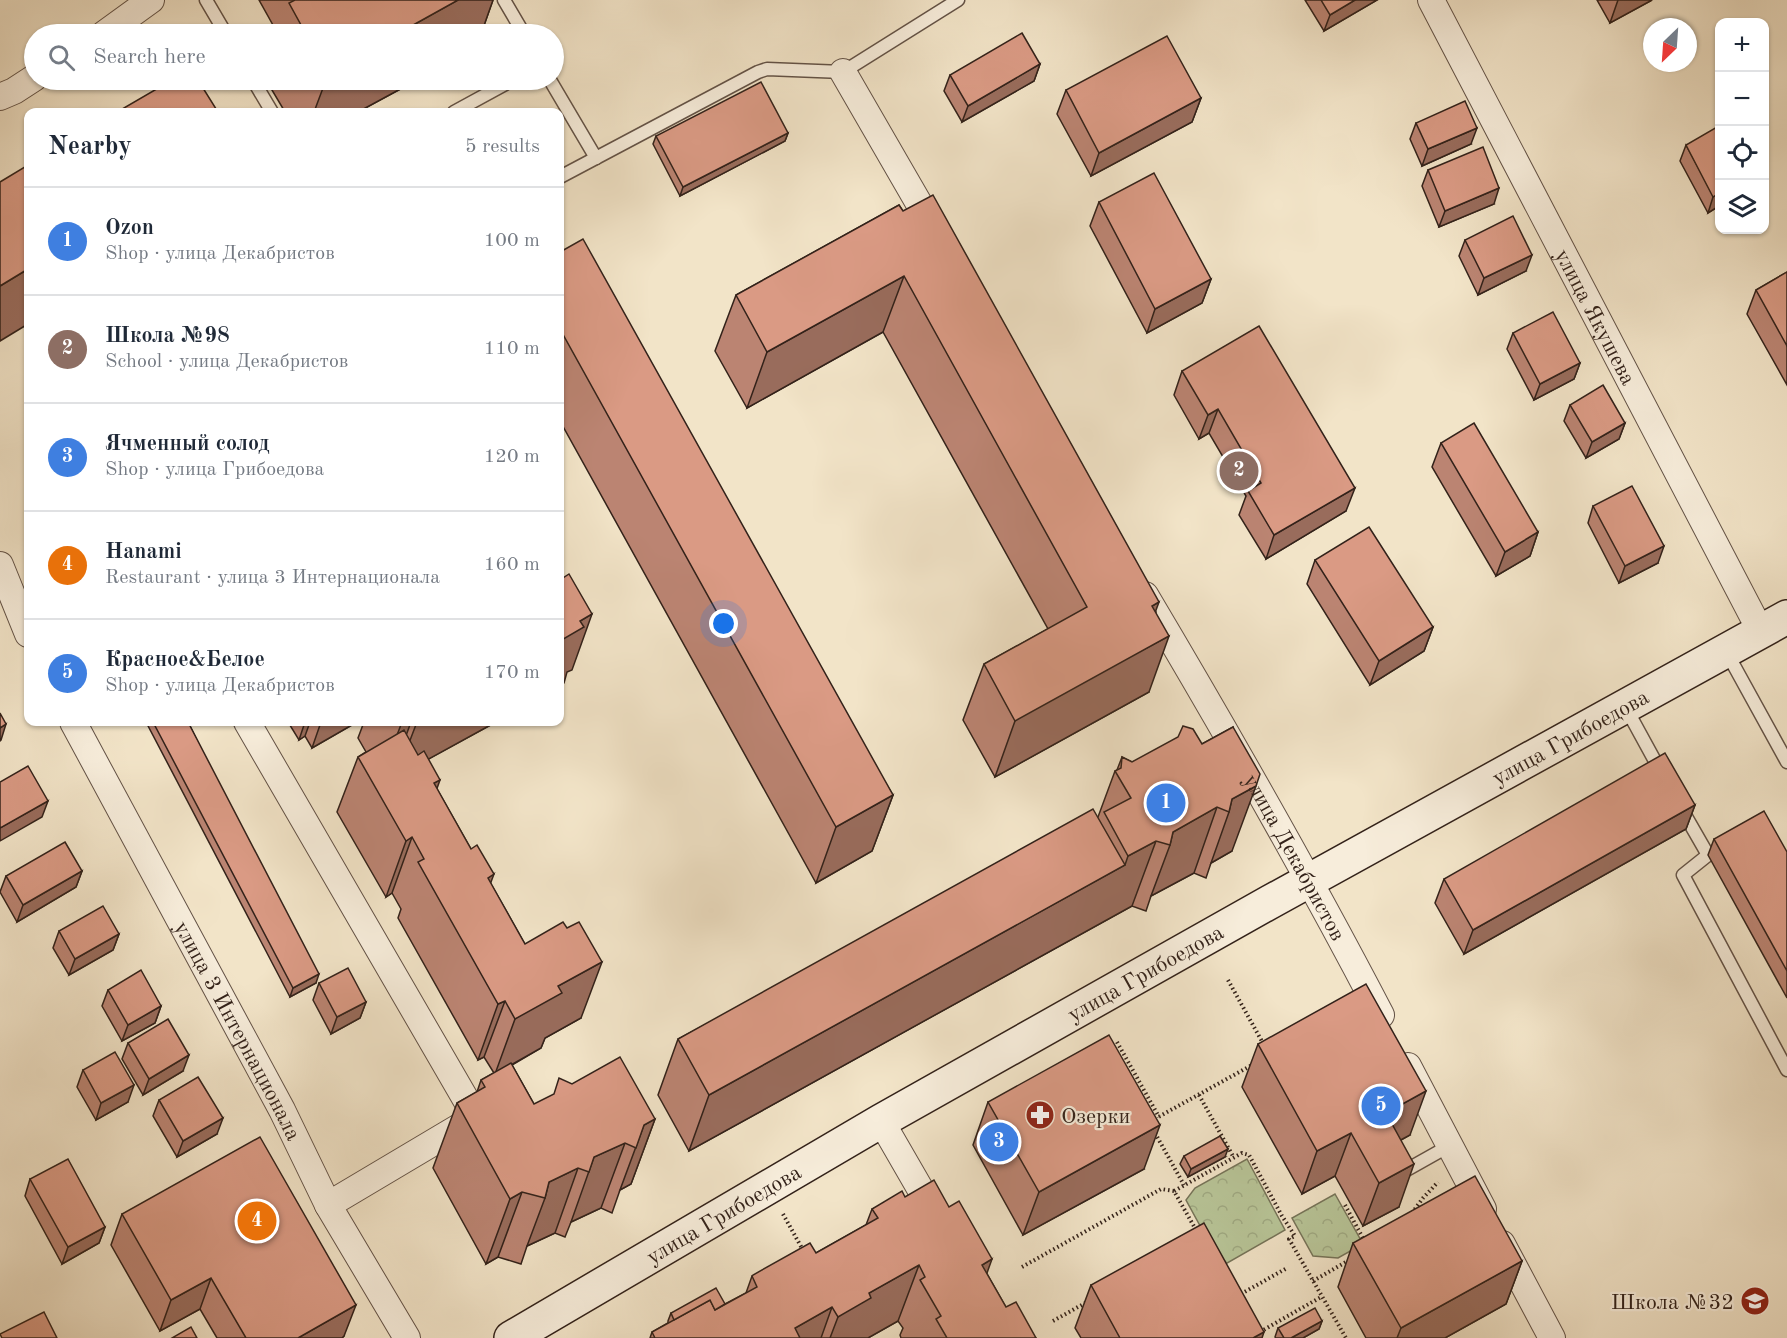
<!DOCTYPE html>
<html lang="en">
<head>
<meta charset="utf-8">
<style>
  :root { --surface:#fff; --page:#f6f6f7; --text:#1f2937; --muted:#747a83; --line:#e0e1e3; --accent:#8f2418 }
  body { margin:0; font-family:"Old Standard TT",serif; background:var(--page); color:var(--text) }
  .controls { position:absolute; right:18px; top:18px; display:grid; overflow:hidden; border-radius:12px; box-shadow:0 2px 4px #0004 }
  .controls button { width:54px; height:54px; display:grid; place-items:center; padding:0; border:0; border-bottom:2px solid var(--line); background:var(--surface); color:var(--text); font:30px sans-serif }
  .compass { position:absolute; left:1643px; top:18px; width:54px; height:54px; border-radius:50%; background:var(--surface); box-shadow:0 2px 4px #0004; rotate:205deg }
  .you { position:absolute; left:724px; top:624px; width:21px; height:21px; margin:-15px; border:4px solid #fff; border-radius:50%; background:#1a73e8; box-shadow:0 0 0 9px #1a73e833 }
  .badge { display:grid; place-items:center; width:39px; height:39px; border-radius:50%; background:var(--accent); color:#fff; font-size:20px; font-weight:700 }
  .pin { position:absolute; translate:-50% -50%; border:3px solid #fff; box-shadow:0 2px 6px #0006 }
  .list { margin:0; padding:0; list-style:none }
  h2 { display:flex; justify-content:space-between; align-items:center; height:78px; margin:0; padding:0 24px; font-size:26px }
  h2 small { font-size:20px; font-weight:400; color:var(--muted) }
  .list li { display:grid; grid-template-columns:39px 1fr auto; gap:18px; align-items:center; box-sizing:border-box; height:108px; padding:0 24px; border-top:2px solid var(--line) }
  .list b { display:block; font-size:22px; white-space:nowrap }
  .list p { margin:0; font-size:20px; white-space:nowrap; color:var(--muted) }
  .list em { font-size:20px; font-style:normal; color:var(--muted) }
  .icon { flex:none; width:33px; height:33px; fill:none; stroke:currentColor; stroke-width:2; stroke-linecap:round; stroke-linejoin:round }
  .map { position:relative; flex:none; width:1787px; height:1338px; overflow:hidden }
  .search { position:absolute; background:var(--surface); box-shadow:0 2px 4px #0004; left:24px; top:24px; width:540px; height:66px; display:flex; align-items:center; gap:15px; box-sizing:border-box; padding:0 21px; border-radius:33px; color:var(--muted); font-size:22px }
  .panel { position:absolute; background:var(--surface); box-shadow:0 2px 4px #0004; left:24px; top:108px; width:540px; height:618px; border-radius:12px }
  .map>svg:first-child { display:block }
  .park { fill:url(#park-crowns); stroke:#767459; stroke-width:1.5 }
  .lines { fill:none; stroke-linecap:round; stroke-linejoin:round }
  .lane-casing { stroke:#635246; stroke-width:15 }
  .street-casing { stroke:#635246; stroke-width:28 }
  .secondary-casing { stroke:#33221a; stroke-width:36 }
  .path { stroke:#33221a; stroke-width:4; stroke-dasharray:1.5 3; stroke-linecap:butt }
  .lane { stroke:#f7eddb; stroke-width:12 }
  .street { stroke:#f7eddb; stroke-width:26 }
  .secondary { stroke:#f7eddb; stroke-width:33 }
  .wall { fill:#bb8472; stroke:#33221a; stroke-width:1.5 }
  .shaded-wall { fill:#996c5c; stroke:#33221a; stroke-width:1.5 }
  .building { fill:#da9a84; stroke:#33221a; stroke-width:1.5 }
  .labels { text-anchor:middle; stroke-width:4.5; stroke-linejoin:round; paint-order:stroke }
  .street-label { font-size:22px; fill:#33221a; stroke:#f7eddb }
  .poi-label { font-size:22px; fill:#33221a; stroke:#f7eddb; text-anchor:start }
</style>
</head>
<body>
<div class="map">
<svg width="1787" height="1338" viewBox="0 0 1787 1338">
  <defs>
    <pattern id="park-crowns" width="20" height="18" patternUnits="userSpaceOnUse" patternTransform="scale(1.5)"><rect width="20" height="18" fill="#b8c598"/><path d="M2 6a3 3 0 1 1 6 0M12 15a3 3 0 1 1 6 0" fill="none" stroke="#9fa982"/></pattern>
  </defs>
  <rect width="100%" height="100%" fill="#f2e4c8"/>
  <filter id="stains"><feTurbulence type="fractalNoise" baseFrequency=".00333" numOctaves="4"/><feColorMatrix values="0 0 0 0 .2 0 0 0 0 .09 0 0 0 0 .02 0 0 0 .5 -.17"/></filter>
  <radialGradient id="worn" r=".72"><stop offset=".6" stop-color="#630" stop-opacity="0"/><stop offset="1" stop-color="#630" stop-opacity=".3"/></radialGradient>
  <g class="park">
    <polygon points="1247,1159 1285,1230 1222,1266 1186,1200 1195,1188"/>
    <polygon points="1335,1194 1363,1244 1338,1258 1313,1256 1292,1218"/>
  </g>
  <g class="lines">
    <g class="lane-casing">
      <g id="lane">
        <polyline points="206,0 226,34"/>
        <polyline points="504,0 524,34"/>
        <polyline points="253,80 272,112"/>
        <polyline points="550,80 596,158"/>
        <polyline points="454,112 509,82"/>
        <polyline points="560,177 758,72 767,69 843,72 958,0"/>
        <polyline points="1727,653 1787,762"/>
        <polyline points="1626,708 1661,772"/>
        <polyline points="1681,808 1708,855 1683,875 1787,1070"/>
        <polyline points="1401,1173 1449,1146"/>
      </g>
    </g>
    <g class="street-casing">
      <g id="street">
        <path id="s1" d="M1431 0 1761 632"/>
        <polyline points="104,34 151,0"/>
        <polyline points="843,72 936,233"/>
        <polyline points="0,97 14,91 34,78"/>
        <polyline points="0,565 28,634"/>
        <path id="s2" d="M1145 595C1227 733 1307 873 1381 1015"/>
        <path id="s3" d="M73 722 282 1110 328 1205 407 1338"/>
        <polyline points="247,722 476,1117 328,1205"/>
        <polyline points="1408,1066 1483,1209"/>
        <polyline points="881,1121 937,1218"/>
        <polyline points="1502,1244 1552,1338"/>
      </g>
    </g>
    <g class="secondary-casing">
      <g id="secondary">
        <path id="s4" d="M511 1338 881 1121 1270 902 1787 617"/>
      </g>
    </g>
    <g class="path">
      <polyline points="1228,980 1264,1045"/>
      <polyline points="1117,1042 1159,1117"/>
      <polyline points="1199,1095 1234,1158"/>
      <polyline points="1151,1121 1252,1065"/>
      <polyline points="1155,1133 1184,1185"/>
      <polyline points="1345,1205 1365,1242"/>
      <polyline points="1412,1213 1423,1198 1438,1182"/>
      <polyline points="783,1214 804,1252"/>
      <polyline points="1196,1230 1174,1191 1242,1153 1249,1155 1282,1216 1295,1236 1289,1239 1346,1338"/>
      <polyline points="1022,1267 1161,1189 1174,1191"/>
      <polyline points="1313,1281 1351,1259"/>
      <polyline points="1241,1294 1287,1268"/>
      <polyline points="1053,1321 1087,1302"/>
      <polyline points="1260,1332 1321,1297"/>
    </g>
    <use href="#lane" class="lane"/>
    <use href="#street" class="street"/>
    <use href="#secondary" class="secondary"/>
  </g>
  <g class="wall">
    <polygon points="259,0 493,0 481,34 278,34"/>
    <polygon points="1305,0 1377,0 1324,31"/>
    <polygon points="1597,0 1652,0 1610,23"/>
    <polygon points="1040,64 1034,81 962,122 944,91 950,75"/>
    <polygon points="266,80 417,80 358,112 285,112"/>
    <polygon points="1066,90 1201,98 1192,122 1091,176 1057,114"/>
    <polygon points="1416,123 1471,144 1422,166 1410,139"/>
    <polygon points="788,133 785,141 680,196 653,144 656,136"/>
    <polygon points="1686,145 1719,206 1708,213 1680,161"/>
    <polygon points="1428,170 1494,204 1439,227 1422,186"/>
    <polygon points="1099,202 1211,279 1202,303 1147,333 1090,226"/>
    <polygon points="899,205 1156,612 1149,692 995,777 963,720 984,664 1048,629 883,332 747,408 715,351 736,295"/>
    <polygon points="1465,240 1526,271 1478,295 1459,256"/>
    <polygon points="560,252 893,795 872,851 816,883 560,421"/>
    <polygon points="1787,272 1787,385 1747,314 1756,290"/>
    <polygon points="1513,333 1580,363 1574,379 1534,400 1507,349"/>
    <polygon points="1182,371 1346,511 1266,559 1239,515 1246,496 1209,433 1199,439 1174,395"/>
    <polygon points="1570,405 1625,423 1619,439 1586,458 1564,421"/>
    <polygon points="1441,443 1538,532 1530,556 1496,576 1432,467"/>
    <polygon points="28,481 28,496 25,489"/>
    <polygon points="1593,506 1658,563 1619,583 1588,523"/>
    <polygon points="1315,560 1433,627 1424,651 1370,685 1307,584"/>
    <polygon points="146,722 188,722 316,983 290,997"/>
    <polygon points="288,722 353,722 352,725 312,748 305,736 299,740"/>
    <polygon points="364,722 496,722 428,759 437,789 525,944 581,1018 545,1038 541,1048 512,1065 534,1104 655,1119 631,1184 620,1190 612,1213 601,1208 571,1222 565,1237 555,1233 527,1246 521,1264 498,1257 486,1264 433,1168 457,1103 477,1092 481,1080 494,1073 484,1057 478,1060 398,918 401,909 392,893 386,897 337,812 358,757 366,752 358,738"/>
    <polygon points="1233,727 1232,851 1211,863 1206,878 1194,873 1151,896 1146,911 1132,906 689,1151 658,1095 678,1039 1098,817 1115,771 1117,770 1122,757 1132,762 1202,744"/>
    <polygon points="1695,805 1686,829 1464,954 1435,903 1444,879"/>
    <polygon points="1714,839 1787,852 1787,998 1708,855"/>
    <polygon points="82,871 76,887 17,922 0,892 6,876"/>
    <polygon points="59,931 119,934 113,950 69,975 53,948"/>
    <polygon points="319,983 366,1002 360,1018 331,1034 313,1000"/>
    <polygon points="108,990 161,1006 155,1023 122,1041 102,1006"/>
    <polygon points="128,1043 183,1071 143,1095 122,1059"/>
    <polygon points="1258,1044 1410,1135 1401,1140 1399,1207 1363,1226 1335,1176 1302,1194 1242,1087"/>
    <polygon points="83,1070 128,1102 96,1120 77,1087"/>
    <polygon points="159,1100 217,1134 177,1157 153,1116"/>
    <polygon points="988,1102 1144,1169 1023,1235 973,1145"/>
    <polygon points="1184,1156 1225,1157 1188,1177 1180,1164"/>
    <polygon points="30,1179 105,1227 99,1243 62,1264 25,1196"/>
    <polygon points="905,1197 987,1274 1006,1307 1036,1338 901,1338 900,1335 903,1328 898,1321 868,1338 650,1338 652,1332 668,1323 668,1321 671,1313 725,1304 746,1293 752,1276 816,1253 866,1225 872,1209"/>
    <polygon points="122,1214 344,1336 342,1338 217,1338 200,1309 160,1331 111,1245"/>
    <polygon points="1353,1243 1522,1261 1506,1304 1445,1338 1366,1338 1338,1287"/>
    <polygon points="1091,1285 1262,1338 1081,1338 1075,1328"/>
    <polygon points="1322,1321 1319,1329 1303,1338 1276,1338 1275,1337 1278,1328"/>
  </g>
  <g class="shaded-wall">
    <polygon points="458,0 493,0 481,34 397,34"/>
    <polygon points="1355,0 1377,0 1324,31 1330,15"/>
    <polygon points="1618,0 1652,0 1610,23"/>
    <polygon points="1040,64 1034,81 962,122 968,106"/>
    <polygon points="326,80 417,80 358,112 314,112"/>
    <polygon points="1201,98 1192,122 1091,176 1099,153"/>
    <polygon points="1477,128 1471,144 1422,166 1428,149"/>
    <polygon points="788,133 785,141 680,196 683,187"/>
    <polygon points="1499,188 1494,204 1439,227 1445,211"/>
    <polygon points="1719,193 1719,206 1708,213 1713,197"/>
    <polygon points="1532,255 1526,271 1478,295 1484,278"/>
    <polygon points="28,269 28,324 0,341 0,286"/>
    <polygon points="904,276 883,332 747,408 767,352"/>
    <polygon points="1211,279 1202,303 1147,333 1155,309"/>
    <polygon points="1580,363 1574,379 1534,400 1540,384"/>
    <polygon points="1218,409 1209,433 1199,439 1208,415"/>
    <polygon points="1625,423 1619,439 1586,458 1592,442"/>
    <polygon points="1355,488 1346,511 1266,559 1274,535"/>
    <polygon points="1538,532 1530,556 1496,576 1505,552"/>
    <polygon points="1664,546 1658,563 1619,583 1625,566"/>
    <polygon points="1159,602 1141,651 1169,636 1149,692 995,777 1015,721 1152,606"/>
    <polygon points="592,614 572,670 567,672 564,683 560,685 560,641 580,621"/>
    <polygon points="1433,627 1424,651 1370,685 1379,661"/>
    <polygon points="305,722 310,722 305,736 299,740"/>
    <polygon points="321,722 353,722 352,725 312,748"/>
    <polygon points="402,722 411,722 393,771 381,777"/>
    <polygon points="417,722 496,722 396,777"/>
    <polygon points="6,724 1,740 0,741 0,728"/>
    <polygon points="440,780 420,836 434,783"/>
    <polygon points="1256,786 1232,851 1211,863 1229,812 1232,799"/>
    <polygon points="893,795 872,851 816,883 836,827"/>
    <polygon points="48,801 42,817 0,841 0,828"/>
    <polygon points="1695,805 1686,829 1464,954 1473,930"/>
    <polygon points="1217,807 1194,873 1151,896 1170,845 1173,832"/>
    <polygon points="412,837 392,893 386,897 406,841"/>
    <polygon points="1156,841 1132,906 689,1151 709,1095 1125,865 1128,856"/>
    <polygon points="82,871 76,887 17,922 23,905"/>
    <polygon points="494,874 473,930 488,878"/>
    <polygon points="119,934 113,950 69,975 75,959"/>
    <polygon points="602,962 581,1018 545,1038 541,1048 495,1074 515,1019 558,986"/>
    <polygon points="319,974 316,983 290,997 293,988"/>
    <polygon points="505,1001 484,1057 478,1060 498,1004"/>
    <polygon points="366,1002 360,1018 331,1034 337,1017"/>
    <polygon points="161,1006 155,1023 122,1041 128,1025"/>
    <polygon points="189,1055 183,1071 143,1095 149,1079"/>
    <polygon points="134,1085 128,1102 96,1120 101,1103"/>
    <polygon points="1426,1091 1410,1135 1371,1156 1386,1113"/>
    <polygon points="223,1118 217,1134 177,1157 183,1141"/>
    <polygon points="655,1119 631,1184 620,1190 644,1125"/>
    <polygon points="1160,1125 1144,1169 1023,1235 1039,1192"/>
    <polygon points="1351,1133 1335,1176 1302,1194 1317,1151"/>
    <polygon points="625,1143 601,1208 571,1222 594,1157"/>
    <polygon points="1228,1149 1225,1157 1188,1177 1191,1169"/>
    <polygon points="1414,1164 1399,1207 1363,1226 1379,1183"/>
    <polygon points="578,1168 555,1233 527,1246 545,1198 549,1182"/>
    <polygon points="522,1192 498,1257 486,1264 510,1199"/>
    <polygon points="105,1227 99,1243 62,1264 68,1247"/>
    <polygon points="992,1259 972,1315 982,1265"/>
    <polygon points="1522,1261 1506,1304 1445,1338 1397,1338 1401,1328"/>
    <polygon points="919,1265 898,1321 868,1338 830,1338 838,1317 869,1293"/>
    <polygon points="211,1278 200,1309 160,1331 171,1300"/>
    <polygon points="356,1305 344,1336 342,1338 298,1338"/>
    <polygon points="832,1307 821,1338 791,1338 795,1328"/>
    <polygon points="1322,1321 1319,1329 1303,1338 1291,1338"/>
    <polygon points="1264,1332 1262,1338 1253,1338"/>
  </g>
  <g class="building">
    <polygon points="295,0 458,0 397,34 306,34 289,3"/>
    <polygon points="1321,0 1355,0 1330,15"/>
    <polygon points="1022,33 1040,64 968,106 950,75"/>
    <polygon points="1167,36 1201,98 1099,153 1066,90"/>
    <polygon points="172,80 198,80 218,112 117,112"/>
    <polygon points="761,82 788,133 683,187 656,136"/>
    <polygon points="1465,101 1477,128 1428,149 1416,123"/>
    <polygon points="1717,127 1719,131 1719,193 1713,197 1686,145"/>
    <polygon points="1483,147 1499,188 1445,211 1428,170"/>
    <polygon points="28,165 28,269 0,286 0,182"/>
    <polygon points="1154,173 1211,279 1155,309 1099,202"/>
    <polygon points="933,195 1159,602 1152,606 1169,636 1015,721 984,664 1087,607 904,276 767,352 736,295 899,205 903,211"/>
    <polygon points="1513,216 1532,255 1484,278 1465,240"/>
    <polygon points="583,239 893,795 836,827 560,329 560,252"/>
    <polygon points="1787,272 1787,346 1756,290"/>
    <polygon points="1553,312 1580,363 1540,384 1513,333"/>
    <polygon points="1259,326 1355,488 1274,535 1248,491 1261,483 1218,409 1208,415 1182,371"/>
    <polygon points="1603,385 1625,423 1592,442 1570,405"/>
    <polygon points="1474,423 1538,532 1505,552 1441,443"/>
    <polygon points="1632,486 1664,546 1625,566 1593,506"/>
    <polygon points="1369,527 1433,627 1379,661 1315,560"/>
    <polygon points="569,574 592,614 580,621 584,627 560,641 560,580"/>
    <polygon points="0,713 6,724 0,728"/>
    <polygon points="153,722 188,722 319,974 293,988"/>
    <polygon points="1183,726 1193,729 1202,744 1233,727 1260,774 1256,786 1232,799 1229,812 1217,807 1173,832 1170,845 1156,841 1128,856 1104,812 1131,798 1115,771 1121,768 1122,757 1132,762 1178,737"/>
    <polygon points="404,730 418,755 424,751 440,780 434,783 471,849 477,845 494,874 488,878 525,944 563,922 567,928 579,922 602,962 558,986 562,993 515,1019 505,1001 498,1004 418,862 424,859 412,837 406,841 358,757"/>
    <polygon points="1665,753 1695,805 1473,930 1444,879"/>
    <polygon points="28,766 48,801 0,828 0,782"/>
    <polygon points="1093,809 1125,865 709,1095 678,1039"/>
    <polygon points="1764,811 1787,852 1787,971 1714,839"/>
    <polygon points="65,842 82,871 23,905 6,876"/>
    <polygon points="103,906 119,934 75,959 59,931"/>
    <polygon points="348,968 366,1002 337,1017 319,983"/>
    <polygon points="141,970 161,1006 128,1025 108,990"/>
    <polygon points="1366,984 1426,1091 1386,1113 1414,1164 1379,1183 1351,1133 1317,1151 1258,1044"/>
    <polygon points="168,1019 189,1055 149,1079 128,1043"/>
    <polygon points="1109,1035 1160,1125 1039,1192 988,1102"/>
    <polygon points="115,1052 134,1085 101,1103 83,1070"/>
    <polygon points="620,1057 655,1119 644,1125 636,1148 625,1143 594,1157 589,1172 578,1168 549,1182 545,1198 522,1192 510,1199 457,1103 485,1087 481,1080 511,1063 534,1104 554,1094 559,1078 572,1084"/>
    <polygon points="198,1077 223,1118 183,1141 159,1100"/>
    <polygon points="1220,1136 1228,1149 1191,1169 1184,1156"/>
    <polygon points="260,1137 356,1305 298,1338 246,1338 211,1278 171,1300 122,1214"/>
    <polygon points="68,1159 105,1227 68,1247 30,1179"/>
    <polygon points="1475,1176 1522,1261 1401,1328 1353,1243"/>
    <polygon points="934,1180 949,1207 959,1201 992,1259 982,1265 1006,1307 1016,1302 1036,1338 947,1338 936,1319 941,1316 920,1280 925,1277 919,1265 869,1293 871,1298 838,1317 832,1307 795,1328 800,1338 655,1338 652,1332 710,1300 715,1310 757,1287 752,1276 753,1275 810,1243 816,1253 878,1218 872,1209 902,1191 905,1197"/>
    <polygon points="1204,1223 1264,1332 1253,1338 1120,1338 1091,1285"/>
    <polygon points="716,1288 725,1304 715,1310 710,1300 674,1320 671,1313"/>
    <polygon points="1315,1308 1322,1321 1291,1338 1284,1338 1278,1328"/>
    <polygon points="44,1312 57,1338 2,1338 0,1334"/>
    <polygon points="191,1327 197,1338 172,1338"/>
  </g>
  <defs>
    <g id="pharmacy-disc" transform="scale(1.5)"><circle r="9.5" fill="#8f2418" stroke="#f7eddb"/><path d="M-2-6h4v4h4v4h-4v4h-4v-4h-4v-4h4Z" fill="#fff"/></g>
    <g id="school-disc" transform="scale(1.5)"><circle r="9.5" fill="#8f2418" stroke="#f7eddb"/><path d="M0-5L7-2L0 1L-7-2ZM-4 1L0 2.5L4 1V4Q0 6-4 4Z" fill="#fff"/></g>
  </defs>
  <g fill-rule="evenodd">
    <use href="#pharmacy-disc" x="1040" y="1115"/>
    <use href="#school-disc" x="1755" y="1301"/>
  </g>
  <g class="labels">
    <g class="street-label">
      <text dy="8" stroke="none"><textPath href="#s1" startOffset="357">улица Якушева</textPath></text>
      <text dy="8" stroke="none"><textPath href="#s4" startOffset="1218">улица Грибоедова</textPath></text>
      <text dy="8" stroke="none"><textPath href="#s2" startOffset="302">улица Декабристов</textPath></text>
      <text dy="8" stroke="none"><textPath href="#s4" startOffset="732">улица Грибоедова</textPath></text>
      <text dy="8" stroke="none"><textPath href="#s3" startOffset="350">улица 3 Интернационала</textPath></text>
      <text dy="8" stroke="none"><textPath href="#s4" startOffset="246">улица Грибоедова</textPath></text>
    </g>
    <g class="poi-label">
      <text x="1061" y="1123">Озерки</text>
      <text x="1734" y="1309" text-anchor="end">Школа №32</text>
    </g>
  </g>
  <rect width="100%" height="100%" filter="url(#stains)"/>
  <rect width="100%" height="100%" fill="url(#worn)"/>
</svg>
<div class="controls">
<button>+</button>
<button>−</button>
<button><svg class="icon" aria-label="locate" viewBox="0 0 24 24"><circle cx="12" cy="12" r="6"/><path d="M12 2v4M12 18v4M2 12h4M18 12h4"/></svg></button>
<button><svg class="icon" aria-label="layers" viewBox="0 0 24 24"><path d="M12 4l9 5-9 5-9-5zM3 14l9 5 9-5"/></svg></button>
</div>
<svg class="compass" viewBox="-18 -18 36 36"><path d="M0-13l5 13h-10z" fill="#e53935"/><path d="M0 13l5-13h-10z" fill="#747a83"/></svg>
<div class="you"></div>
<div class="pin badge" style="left:1166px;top:803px;background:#3f7fe0">1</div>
<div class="pin badge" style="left:1239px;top:471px;background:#8d6e63">2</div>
<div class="pin badge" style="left:999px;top:1142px;background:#3f7fe0">3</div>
<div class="pin badge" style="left:257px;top:1221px;background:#e8710a">4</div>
<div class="pin badge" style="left:1381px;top:1106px;background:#3f7fe0">5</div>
<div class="search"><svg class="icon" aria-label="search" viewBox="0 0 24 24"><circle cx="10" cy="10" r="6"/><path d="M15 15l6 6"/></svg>Search here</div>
<section class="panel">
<h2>Nearby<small>5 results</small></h2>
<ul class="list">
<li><span class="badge" style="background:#3f7fe0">1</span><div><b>Ozon</b><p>Shop · улица Декабристов</p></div><em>100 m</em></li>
<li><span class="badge" style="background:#8d6e63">2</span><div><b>Школа №98</b><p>School · улица Декабристов</p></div><em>110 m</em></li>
<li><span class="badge" style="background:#3f7fe0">3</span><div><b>Ячменный солод</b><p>Shop · улица Грибоедова</p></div><em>120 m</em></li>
<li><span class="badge" style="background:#e8710a">4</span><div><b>Hanami</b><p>Restaurant · улица 3 Интернационала</p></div><em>160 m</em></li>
<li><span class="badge" style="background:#3f7fe0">5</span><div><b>Красное&amp;Белое</b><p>Shop · улица Декабристов</p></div><em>170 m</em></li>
</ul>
</section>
</div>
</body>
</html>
